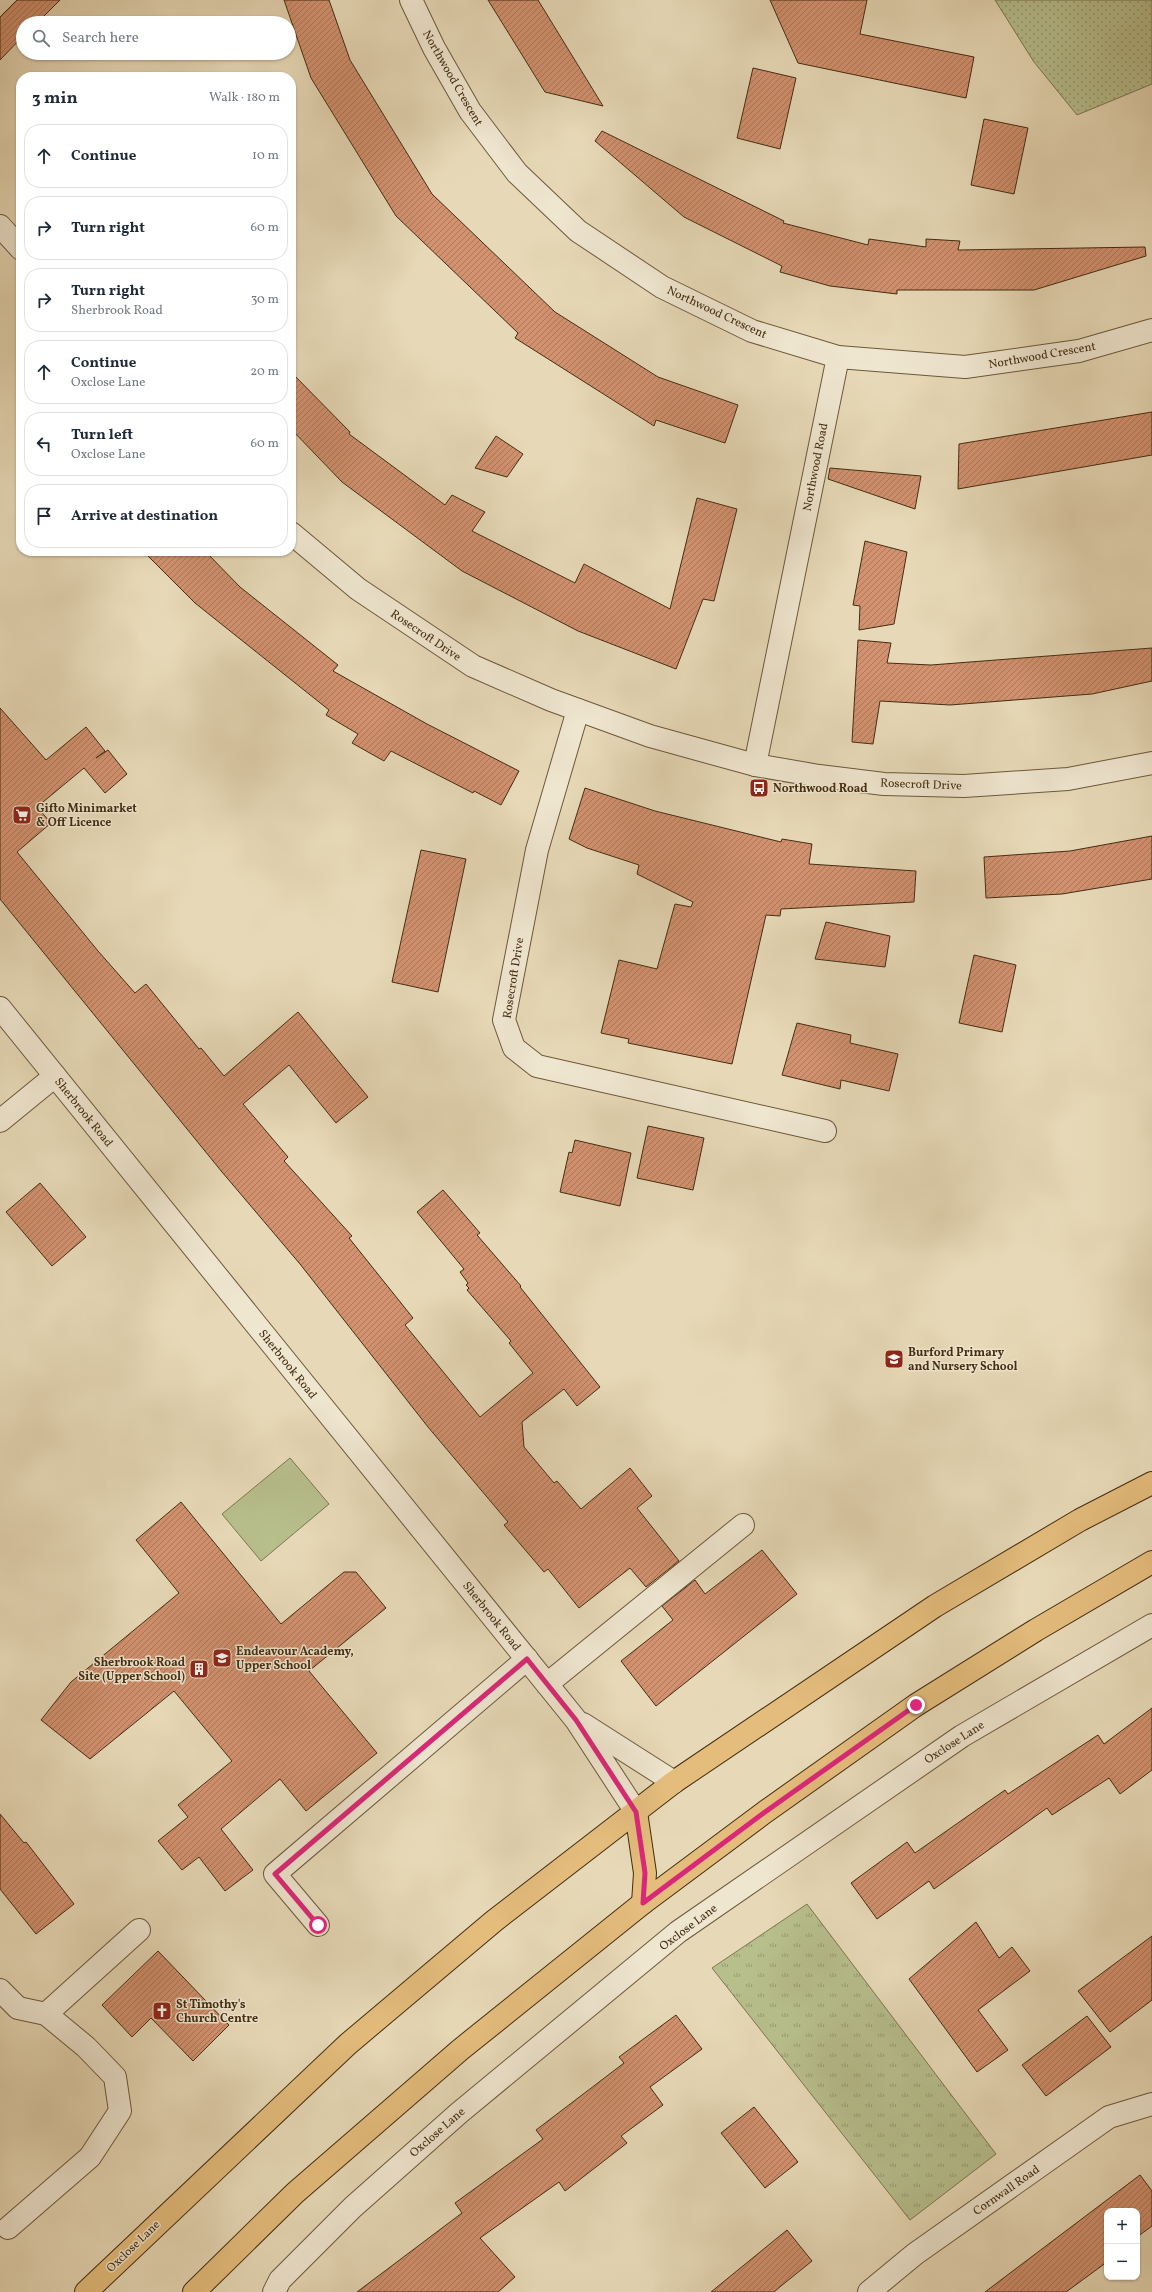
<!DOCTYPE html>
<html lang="en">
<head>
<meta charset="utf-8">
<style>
  :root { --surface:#fff; --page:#f6f6f7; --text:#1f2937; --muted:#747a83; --line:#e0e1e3 }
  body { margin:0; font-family:Vollkorn,serif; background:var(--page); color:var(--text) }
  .controls { position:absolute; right:12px; bottom:12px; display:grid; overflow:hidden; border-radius:8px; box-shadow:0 1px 3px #0004 }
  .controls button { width:36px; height:36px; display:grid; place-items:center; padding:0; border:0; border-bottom:1px solid var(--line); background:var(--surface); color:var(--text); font:20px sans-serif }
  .stop { position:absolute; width:12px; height:12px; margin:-9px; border:3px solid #db2777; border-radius:50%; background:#fff }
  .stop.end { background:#db2777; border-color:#fff; box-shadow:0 1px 4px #0008 }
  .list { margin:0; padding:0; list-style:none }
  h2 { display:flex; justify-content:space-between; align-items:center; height:52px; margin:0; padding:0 16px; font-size:17px }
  h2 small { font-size:13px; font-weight:400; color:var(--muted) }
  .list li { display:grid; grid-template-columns:26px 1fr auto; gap:12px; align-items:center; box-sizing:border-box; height:64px; margin:0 8px 8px; padding:0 8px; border:1px solid var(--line); border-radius:16px }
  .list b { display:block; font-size:15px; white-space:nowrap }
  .list p { margin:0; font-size:13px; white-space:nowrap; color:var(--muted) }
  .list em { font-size:13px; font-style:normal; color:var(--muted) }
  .icon { flex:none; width:22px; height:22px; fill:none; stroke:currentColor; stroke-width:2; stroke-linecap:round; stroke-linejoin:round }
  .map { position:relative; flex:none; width:1152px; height:2292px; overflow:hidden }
  .search { position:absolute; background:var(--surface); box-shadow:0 1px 3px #0004; left:16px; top:16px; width:280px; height:44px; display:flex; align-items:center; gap:10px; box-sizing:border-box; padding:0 14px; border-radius:22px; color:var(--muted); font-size:15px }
  .panel { position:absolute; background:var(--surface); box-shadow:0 1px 3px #0004; left:16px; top:72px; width:280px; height:484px; border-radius:16px }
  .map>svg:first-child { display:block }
  .grass { fill:url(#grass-tufts); stroke:#7d764f }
  .park { fill:url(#park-dots); stroke:#7d764f }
  .pitch { fill:#b7bf8d; stroke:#7d764f }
  .building { fill:url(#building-hatch); stroke:#432d11 }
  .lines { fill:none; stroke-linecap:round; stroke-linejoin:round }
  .minor-casing { stroke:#6c583a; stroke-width:24 }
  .major-casing { stroke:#432d11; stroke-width:24 }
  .minor { stroke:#efe6d0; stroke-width:22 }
  .major { stroke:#e4bc7c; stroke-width:22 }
  .route { stroke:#db2777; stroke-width:5 }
  .labels { text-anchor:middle; stroke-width:3; stroke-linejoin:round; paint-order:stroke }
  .street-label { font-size:12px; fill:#432d11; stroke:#efe6d0 }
  .poi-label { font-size:12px; font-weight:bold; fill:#432d11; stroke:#efe6d0; text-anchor:start }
</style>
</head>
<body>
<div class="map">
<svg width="1152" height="2292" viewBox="0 0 1152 2292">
  <defs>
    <pattern id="grass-tufts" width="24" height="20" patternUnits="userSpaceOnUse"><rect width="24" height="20" fill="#b7bf8d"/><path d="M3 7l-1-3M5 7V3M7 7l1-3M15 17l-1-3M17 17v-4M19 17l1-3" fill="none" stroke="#969c72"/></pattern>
    <pattern id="park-dots" width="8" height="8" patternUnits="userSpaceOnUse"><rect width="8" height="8" fill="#b7bf8d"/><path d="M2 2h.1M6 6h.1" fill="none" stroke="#969c72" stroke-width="1.8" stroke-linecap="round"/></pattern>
    <pattern id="building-hatch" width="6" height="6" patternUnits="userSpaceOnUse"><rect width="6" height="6" fill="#d2916f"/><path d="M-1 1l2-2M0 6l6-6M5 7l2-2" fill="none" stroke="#ac775a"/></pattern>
  </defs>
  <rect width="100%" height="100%" fill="#e7d9b7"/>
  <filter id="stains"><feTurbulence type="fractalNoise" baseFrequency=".005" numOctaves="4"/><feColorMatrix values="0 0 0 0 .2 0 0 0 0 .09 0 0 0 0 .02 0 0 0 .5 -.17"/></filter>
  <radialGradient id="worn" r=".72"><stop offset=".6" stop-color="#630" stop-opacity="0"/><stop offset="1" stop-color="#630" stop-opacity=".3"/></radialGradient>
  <polygon class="grass" points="807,1904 996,2154 910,2220 712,1968"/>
  <polygon class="park" points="995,0 1152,0 1152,84 1077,115 1034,62"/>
  <polygon class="pitch" points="290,1458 329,1504 261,1561 222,1514"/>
  <g class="building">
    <polygon points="17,0 60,0 37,23 23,23 23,36 0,60 0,17"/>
    <polygon points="284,0 329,0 350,60 432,194 555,312 658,377 738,405 725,443 656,420 654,426 515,338 518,333 396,216 311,78"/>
    <polygon points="488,0 538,0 603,106 545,92"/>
    <polygon points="770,0 867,0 860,34 974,57 966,98 798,63"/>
    <polygon points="753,68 796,78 780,149 737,138"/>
    <polygon points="984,119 1028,128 1014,194 971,185"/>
    <polygon points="602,131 784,221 783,223 868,245 869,239 926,247 926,239 960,241 958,250 1145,247 1146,256 1034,290 897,290 897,294 830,286 780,272 782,266 684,217 595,141"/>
    <polygon points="291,372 350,432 349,434 445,505 452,495 485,512 472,531 575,583 584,564 670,609 697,498 737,509 714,601 703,599 676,669 578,631 462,571 342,482 291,429"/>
    <polygon points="1152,412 1152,455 958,489 959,444"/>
    <polygon points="496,436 523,454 507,477 475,468"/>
    <polygon points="830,468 921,476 915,509 828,479"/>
    <polygon points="865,541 907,552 894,624 859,630 860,606 853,605"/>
    <polygon points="143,551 205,551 240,587 338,665 333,671 427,724 519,771 501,805 474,791 473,793 391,751 384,761 352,743 358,734 326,715 329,710 195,603"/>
    <polygon points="858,640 891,643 887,663 931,665 1152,648 1152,681 1092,694 950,705 880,701 873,744 852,742"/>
    <polygon points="0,708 46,760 86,727 105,751 96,758 108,750 127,774 105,793 84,768 37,807 51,823 17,852 98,951 135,993 146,984 199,1049 201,1048 224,1076 298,1012 368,1097 336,1123 289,1065 243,1104 288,1157 284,1161 352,1236 349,1238 413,1318 405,1325 480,1417 533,1373 509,1343 511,1341 467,1290 469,1288 466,1285 468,1283 460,1272 464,1269 417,1212 443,1190 480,1233 477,1235 521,1286 520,1287 600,1387 577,1406 564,1389 522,1422 524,1447 554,1483 557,1481 581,1509 630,1468 652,1496 637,1508 679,1561 646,1587 630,1568 579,1608 548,1569 544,1572 504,1525 508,1522 428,1427 300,1264 222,1172 0,899"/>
    <polygon points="585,788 655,811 781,842 782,839 812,844 809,864 916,871 914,902 781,909 780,916 766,915 732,1064 628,1043 629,1039 601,1033 619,960 657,969 675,904 691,907 693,902 637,874 639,865 587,848 569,839"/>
    <polygon points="1152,836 1152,879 1062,894 986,898 984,857 1070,851"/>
    <polygon points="421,850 466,859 438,992 392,982"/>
    <polygon points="826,922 890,936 885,967 815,959"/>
    <polygon points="974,955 1016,965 1002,1032 959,1023"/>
    <polygon points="797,1023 851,1035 850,1043 898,1054 889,1091 841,1080 840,1089 782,1075"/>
    <polygon points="648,1126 704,1138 693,1190 637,1178"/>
    <polygon points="575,1140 631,1153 620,1206 560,1192 569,1152 572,1153"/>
    <polygon points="40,1183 86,1237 52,1266 6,1212"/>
    <polygon points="181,1502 281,1624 344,1572 356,1572 386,1608 309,1671 377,1753 306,1811 280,1779 221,1829 253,1870 225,1891 199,1857 182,1870 158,1841 188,1817 178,1805 232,1761 174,1691 90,1759 41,1720 71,1682 179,1593 136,1540"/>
    <polygon points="762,1550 797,1594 656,1706 621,1661 673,1620 662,1606 695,1580 705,1594"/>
    <polygon points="1152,1708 1152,1770 1120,1794 1109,1778 1052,1815 1047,1808 934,1889 929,1881 877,1919 851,1883 907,1842 915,1853 1005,1790 1008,1794 1098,1735 1104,1744"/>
    <polygon points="0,1814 24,1843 26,1842 74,1904 36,1934 0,1889"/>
    <polygon points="976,1922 999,1958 1012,1947 1030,1971 978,2010 1008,2050 977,2072 909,1979"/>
    <polygon points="1152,1936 1152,2000 1110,2032 1078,1991"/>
    <polygon points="158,1951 229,2025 193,2061 151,2018 132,2037 102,2005"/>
    <polygon points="676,2015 702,2049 650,2087 663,2105 621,2136 627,2143 565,2191 559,2182 480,2238 515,2277 498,2292 357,2292 462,2213 455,2203 543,2139 536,2130 624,2063 619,2057"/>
    <polygon points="1087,2016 1111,2047 1046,2096 1022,2065"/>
    <polygon points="754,2107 798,2162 765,2188 721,2133"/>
    <polygon points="1140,2175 1152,2191 1152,2226 1137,2237 1137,2211 1107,2211 1107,2262 1066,2292 985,2292"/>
    <polygon points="787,2230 812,2261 781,2286 774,2292 711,2292"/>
  </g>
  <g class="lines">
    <g class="minor-casing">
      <g id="minor">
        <polyline points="411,0 434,48 470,111 517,173 578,231 662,287 752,331 838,357 965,367 1079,351 1152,330"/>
        <polyline points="0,226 21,249"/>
        <polyline points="291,533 358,589 473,666 551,700 650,736 755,765 819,776 884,784 964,786 1068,779 1152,763"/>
        <polyline points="578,710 537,850 504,1020 514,1048 537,1066 825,1131"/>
        <polyline points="755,765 838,357"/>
        <polyline points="0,1008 576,1720 636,1812"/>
        <polyline points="0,1121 55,1076"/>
        <polyline points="547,1684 743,1525"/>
        <polyline points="583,1724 674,1782"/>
        <polyline points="318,1925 275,1874 527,1659"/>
        <polyline points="0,1990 18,2008 46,2014 86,2047 115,2077 120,2111 90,2157 8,2228"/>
        <polyline points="46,2014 139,1930"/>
        <polyline points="274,2292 280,2280 353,2207 459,2113 678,1932 962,1736 1152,1625"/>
        <polyline points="869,2292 915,2254 1109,2117 1152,2104"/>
      </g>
    </g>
    <g class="major-casing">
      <g id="major">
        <polyline points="636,1812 645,1873 643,1903"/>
        <polyline points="86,2292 348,2044 494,1921 674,1782 935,1606 1080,1520 1152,1483"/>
        <polyline points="194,2292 295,2193 460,2050 643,1903 765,1812 916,1705 1036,1630 1152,1562"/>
      </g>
    </g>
    <use href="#minor" class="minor"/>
    <use href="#major" class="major"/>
  </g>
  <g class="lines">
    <polyline class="route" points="318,1925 275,1874 527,1659 576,1720 636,1812 645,1873 643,1903 765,1812 916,1705"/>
  </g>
  <defs>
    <g id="bus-square" transform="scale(1)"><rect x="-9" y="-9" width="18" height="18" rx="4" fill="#8f2418" stroke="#efe6d0"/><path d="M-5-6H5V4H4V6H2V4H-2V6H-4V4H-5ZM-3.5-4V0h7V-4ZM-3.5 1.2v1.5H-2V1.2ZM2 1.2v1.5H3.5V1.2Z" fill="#fff"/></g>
    <g id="supermarket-square" transform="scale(1)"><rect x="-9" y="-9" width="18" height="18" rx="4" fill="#8f2418" stroke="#efe6d0"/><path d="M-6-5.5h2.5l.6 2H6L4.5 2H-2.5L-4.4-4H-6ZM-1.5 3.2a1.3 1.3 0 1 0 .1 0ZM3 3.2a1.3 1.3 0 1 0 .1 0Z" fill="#fff"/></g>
    <g id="school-square" transform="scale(1)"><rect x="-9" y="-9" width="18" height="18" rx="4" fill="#8f2418" stroke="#efe6d0"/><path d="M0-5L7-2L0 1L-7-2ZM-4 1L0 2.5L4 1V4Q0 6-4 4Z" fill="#fff"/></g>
    <g id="building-square" transform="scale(1)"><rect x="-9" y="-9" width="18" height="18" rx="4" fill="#8f2418" stroke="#efe6d0"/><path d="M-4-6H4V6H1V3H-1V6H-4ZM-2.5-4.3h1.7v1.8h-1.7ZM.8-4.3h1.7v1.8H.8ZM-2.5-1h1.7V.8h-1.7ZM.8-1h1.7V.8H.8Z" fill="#fff"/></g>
    <g id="church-square" transform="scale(1)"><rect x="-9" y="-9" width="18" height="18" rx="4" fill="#8f2418" stroke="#efe6d0"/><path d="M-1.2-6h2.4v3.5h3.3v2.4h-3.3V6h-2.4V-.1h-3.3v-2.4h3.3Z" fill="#fff"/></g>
  </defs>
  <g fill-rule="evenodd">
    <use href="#bus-square" x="759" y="788"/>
    <use href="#supermarket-square" x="22" y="815"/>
    <use href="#school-square" x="894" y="1359"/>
    <use href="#school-square" x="222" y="1658"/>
    <use href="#building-square" x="199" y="1669"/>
    <use href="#church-square" x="162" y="2011"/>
  </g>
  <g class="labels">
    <g class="street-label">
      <text transform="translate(453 78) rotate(60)" y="4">Northwood Crescent</text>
      <text transform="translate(717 312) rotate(25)" y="4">Northwood Crescent</text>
      <text transform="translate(1042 355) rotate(-10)" y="4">Northwood Crescent</text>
      <text transform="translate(815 467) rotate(-79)" y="4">Northwood Road</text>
      <text transform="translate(426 635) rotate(34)" y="4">Rosecroft Drive</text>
      <text transform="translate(921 784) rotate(2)" y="4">Rosecroft Drive</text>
      <text transform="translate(513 978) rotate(-81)" y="4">Rosecroft Drive</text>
      <text transform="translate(84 1112) rotate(51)" y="4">Sherbrook Road</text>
      <text transform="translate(288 1364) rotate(51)" y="4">Sherbrook Road</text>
      <text transform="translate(492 1616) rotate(51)" y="4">Sherbrook Road</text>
      <text transform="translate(954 1742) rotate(-33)" y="4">Oxclose Lane</text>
      <text transform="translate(688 1927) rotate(-37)" y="4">Oxclose Lane</text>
      <text transform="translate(437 2132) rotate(-41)" y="4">Oxclose Lane</text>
      <text transform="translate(1006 2190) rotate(-35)" y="4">Cornwall Road</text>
      <text transform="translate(133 2246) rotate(-44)" y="4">Oxclose Lane</text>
    </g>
    <g class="poi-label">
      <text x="773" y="792">Northwood Road</text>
      <text x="36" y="812">Gifto Minimarket<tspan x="36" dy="14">&amp; Off Licence</tspan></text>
      <text x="908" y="1356">Burford Primary<tspan x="908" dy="14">and Nursery School</tspan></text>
      <text x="236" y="1655">Endeavour Academy,<tspan x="236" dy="14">Upper School</tspan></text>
      <text x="185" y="1666" text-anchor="end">Sherbrook Road<tspan x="185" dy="14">Site (Upper School)</tspan></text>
      <text x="176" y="2008">St Timothy's<tspan x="176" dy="14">Church Centre</tspan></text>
    </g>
  </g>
  <rect width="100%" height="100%" filter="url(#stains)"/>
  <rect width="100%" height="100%" fill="url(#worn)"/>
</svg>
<div class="controls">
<button>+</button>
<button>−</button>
</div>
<div class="stop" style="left:318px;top:1925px"></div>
<div class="stop end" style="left:916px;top:1705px"></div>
<div class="search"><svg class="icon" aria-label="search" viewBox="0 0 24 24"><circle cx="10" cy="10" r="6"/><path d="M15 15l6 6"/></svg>Search here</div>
<section class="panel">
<h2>3 min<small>Walk · 180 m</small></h2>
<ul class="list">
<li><svg class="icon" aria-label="ahead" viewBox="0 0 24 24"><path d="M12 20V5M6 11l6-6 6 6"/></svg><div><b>Continue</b></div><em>10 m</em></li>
<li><svg class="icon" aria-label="right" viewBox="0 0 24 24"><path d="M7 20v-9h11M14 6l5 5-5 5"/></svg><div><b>Turn right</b></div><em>60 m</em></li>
<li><svg class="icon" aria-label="right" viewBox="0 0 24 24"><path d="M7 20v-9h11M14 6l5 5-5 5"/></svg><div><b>Turn right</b><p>Sherbrook Road</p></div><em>30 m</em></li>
<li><svg class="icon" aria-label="ahead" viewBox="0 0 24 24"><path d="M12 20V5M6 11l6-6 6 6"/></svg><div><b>Continue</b><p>Oxclose Lane</p></div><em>20 m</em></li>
<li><svg class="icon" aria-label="left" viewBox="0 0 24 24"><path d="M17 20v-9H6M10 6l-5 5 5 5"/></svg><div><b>Turn left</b><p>Oxclose Lane</p></div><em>60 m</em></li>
<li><svg class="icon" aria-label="arrive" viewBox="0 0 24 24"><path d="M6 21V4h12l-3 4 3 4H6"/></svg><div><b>Arrive at destination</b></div></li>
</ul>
</section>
</div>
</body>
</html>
